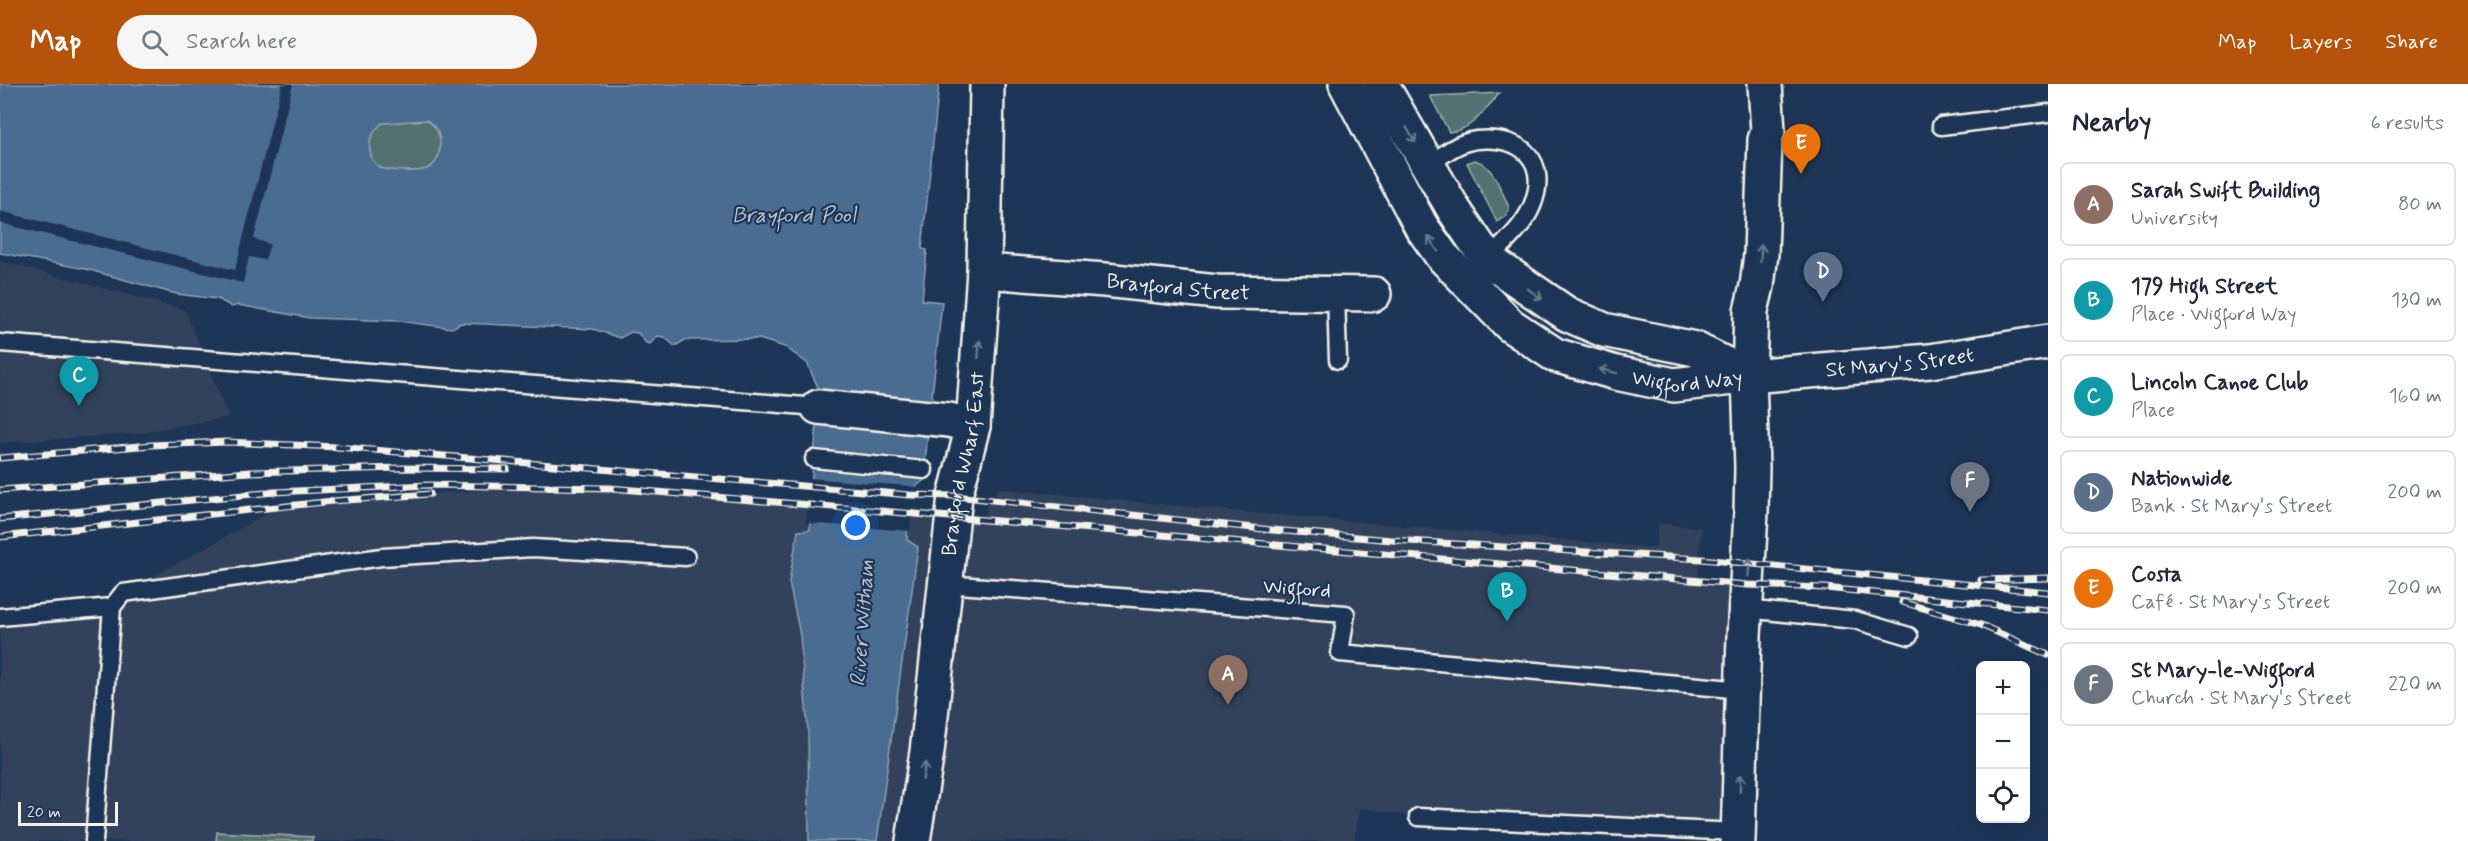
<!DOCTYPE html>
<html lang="en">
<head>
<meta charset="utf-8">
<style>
  :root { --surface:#fff; --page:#f6f6f7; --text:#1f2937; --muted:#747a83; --line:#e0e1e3; --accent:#b45309 }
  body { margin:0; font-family:Mynerve,sans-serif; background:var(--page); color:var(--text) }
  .controls { position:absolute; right:18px; bottom:18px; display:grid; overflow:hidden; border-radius:9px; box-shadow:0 6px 24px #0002 }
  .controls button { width:54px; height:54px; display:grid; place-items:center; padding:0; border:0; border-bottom:2px solid var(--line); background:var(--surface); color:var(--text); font:30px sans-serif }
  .scale { position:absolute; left:18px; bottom:15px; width:100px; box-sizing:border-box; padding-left:6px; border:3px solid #f4f1e8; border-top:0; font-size:16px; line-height:21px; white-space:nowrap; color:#f4f1e8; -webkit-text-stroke:4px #1d3557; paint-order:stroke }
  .you { position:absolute; left:856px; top:442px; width:21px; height:21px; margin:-15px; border:4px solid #fff; border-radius:50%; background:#1a73e8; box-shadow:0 0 0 9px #1a73e833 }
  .badge { display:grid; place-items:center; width:39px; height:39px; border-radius:50%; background:var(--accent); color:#fff; font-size:20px; font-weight:700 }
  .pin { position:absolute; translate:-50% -50px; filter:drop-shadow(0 2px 3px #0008) }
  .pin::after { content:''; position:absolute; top:32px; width:21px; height:18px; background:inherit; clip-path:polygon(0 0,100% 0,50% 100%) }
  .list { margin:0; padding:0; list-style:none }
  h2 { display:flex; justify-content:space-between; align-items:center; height:78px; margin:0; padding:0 24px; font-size:26px }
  h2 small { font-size:20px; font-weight:400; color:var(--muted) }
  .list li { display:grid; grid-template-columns:39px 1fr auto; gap:18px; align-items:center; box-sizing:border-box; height:84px; margin:0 12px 12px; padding:0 12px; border:2px solid var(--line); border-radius:9px }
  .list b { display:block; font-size:22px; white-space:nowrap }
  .list p { margin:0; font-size:20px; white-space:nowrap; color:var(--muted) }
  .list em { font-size:20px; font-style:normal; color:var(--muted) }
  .icon { flex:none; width:33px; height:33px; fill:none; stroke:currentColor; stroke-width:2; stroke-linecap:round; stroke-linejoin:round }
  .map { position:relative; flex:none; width:2048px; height:757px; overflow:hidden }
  header { display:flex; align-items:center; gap:36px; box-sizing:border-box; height:84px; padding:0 30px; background:var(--accent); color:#fff }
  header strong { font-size:28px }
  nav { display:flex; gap:33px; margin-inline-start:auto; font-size:21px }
  .search { width:420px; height:54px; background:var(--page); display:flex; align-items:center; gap:15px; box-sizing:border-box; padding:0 21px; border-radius:33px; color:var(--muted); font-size:22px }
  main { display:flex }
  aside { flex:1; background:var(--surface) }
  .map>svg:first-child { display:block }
  .built { fill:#30435c }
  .green { fill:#537170; stroke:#a4b1ac; stroke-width:1.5 }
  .water { fill:#496c90; stroke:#8da1b3; stroke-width:1.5; fill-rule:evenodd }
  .pier { fill:#1d3557 }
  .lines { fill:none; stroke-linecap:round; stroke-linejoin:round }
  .lane-casing { stroke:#f4f1e8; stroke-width:21 }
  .street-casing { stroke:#f4f1e8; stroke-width:38 }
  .secondary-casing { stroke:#f4f1e8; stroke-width:38 }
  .lane { stroke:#1d3557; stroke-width:16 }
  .street { stroke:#1d3557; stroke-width:33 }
  .secondary { stroke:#1d3557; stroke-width:33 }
  .rail-casing { stroke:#f4f1e8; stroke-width:7 }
  .rail { stroke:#1d3557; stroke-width:4.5; stroke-dasharray:14; stroke-linecap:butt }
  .oneway { stroke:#68778a }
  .labels { text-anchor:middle; stroke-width:4.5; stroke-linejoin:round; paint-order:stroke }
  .street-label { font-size:21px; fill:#f4f1e8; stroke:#1d3557 }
  .water-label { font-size:22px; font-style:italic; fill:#b8c2c9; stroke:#1d3557 }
</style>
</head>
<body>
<header>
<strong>Map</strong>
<div class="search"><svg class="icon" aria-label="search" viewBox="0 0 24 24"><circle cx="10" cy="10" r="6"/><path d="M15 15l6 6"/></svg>Search here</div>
<nav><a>Map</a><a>Layers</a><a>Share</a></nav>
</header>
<main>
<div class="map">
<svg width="2048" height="757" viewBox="0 0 2048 757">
  <rect width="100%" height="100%" fill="#1d3557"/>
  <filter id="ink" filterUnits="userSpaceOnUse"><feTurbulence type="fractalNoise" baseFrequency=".0167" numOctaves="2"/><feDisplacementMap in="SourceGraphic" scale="12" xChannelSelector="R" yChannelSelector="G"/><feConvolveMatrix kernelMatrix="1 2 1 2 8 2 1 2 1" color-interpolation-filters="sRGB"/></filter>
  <g filter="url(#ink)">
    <g class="built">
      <polygon points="0,177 185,226 228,333 141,349 0,359"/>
      <polygon points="610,404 985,435 988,414 995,414 997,404 1231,427 1656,464 1658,439 1701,444 1698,497 1748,501 1748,748 1418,733 1360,724 1354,757 0,757 0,529 123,509 281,422 484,406"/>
    </g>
    <g class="green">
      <path d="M1500 9C1485 25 1472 47 1449 48L1430 12Z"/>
      <path d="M427 36C437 43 442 51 440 64 438 87 422 88 403 87 397 86 389 87 384 85 370 82 366 61 373 50 375 46 379 42 382 39Z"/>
      <path d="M1475 76C1494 81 1501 107 1509 123L1507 131 1497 138 1467 79Z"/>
      <polygon points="217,748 313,753 312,757 216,757"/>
    </g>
    <path class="water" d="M0 0H939L922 165 927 166 922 216 942 218 923 397 915 403H910L907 456 918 463 877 757H809L808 647 800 551 789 498 798 447 810 446 809 422 820 308 807 279 785 263 759 255 685 256 675 262 664 253 658 252 650 260 646 259 638 249 631 248 620 254 593 245 461 239 452 244 398 237 310 234 238 221 232 223 218 215 176 210 86 185 0 169ZM427 36C437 43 441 51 440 64 438 87 422 88 402 87 397 86 389 87 384 85 370 82 366 61 373 50 375 46 379 42 382 39Z"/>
    <g class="pier">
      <polygon points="282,0 293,0 254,155 270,160 265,176 249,173 243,199 0,139 0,127 235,186"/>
      <polygon points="815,364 925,375 923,397 812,386"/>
      <polygon points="809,394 920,403 913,406 910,447 806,439"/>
    </g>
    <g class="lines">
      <g class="lane-casing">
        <g id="lane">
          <polyline points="1941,42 2048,29"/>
          <path d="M1429 82C1443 70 1458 58 1477 56 1522 51 1550 78 1532 122 1523 144 1503 160 1488 176"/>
          <polyline points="1336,210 1338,276"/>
          <polyline points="0,259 818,323"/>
          <polyline points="814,375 924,386"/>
          <polyline points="945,500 1346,530 1340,569 1743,606"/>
          <polyline points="1745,525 1855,536 1909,552"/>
          <polyline points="0,533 112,523"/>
          <polyline points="1418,733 1738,748"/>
          <polyline points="94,757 112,523 123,509 382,473 533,464 686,473"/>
        </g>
      </g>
      <g class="street-casing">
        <g id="street">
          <path id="s1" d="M984 187 1105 196 1217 208 1374 210"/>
          <polyline points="818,323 949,336 973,342"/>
          <path id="s2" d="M913 757 927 668 955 412 973 342 984 187 987 0"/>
          <polyline points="1738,757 1744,552 1751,428 1752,384 1749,292 1751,227 1757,202 1761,170 1765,56 1768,47 1765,0"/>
        </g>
      </g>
      <g class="secondary-casing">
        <g id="secondary">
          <path id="s3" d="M1346 0 1421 142 1442 172 1510 241 1555 271 1616 289 1674 301 1749 292 1930 277 2048 258"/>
          <polyline points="1381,0 1454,126 1488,176 1567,230 1604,246 1695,265 1749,292"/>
        </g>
      </g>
      <use href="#lane" class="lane"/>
      <use href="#street" class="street"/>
      <use href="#secondary" class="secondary"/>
      <g class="rail-casing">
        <g id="rail">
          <polyline points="0,374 151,361 227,358 337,363 910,411 955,412 1272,446 1392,456 1701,475 2048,508"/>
          <polyline points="0,406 250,388 401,384 507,385"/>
          <polyline points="0,435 274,408 429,401 610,404 1748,501 1825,504 2048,526"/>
          <polyline points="0,453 333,417 430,410"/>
          <polyline points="1981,496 2048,494"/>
          <polyline points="1902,518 1981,541 2048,571"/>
        </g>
      </g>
      <use href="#rail" class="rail"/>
    </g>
    <defs><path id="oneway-shaft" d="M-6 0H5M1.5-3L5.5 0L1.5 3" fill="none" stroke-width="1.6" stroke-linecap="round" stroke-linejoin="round" transform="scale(1.5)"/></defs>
    <g class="oneway">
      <use href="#oneway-shaft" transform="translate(1411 51) rotate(60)"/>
      <use href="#oneway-shaft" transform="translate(1433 160) rotate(-125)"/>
      <use href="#oneway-shaft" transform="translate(1761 169) rotate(-86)"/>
      <use href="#oneway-shaft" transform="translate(1535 210) rotate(35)"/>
      <use href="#oneway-shaft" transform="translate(979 265) rotate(-86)"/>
      <use href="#oneway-shaft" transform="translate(1608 287) rotate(-166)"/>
      <use href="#oneway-shaft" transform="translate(1749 483) rotate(-86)"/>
      <use href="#oneway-shaft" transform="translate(924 687) rotate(-81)"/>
      <use href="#oneway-shaft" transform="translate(1740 699) rotate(-88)"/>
    </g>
  </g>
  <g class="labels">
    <g class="street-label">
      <text dy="7" stroke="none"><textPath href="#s1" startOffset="195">Brayford Street</textPath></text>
      <text dy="7" stroke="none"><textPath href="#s3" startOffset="698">St Mary's Street</textPath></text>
      <text dy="7" stroke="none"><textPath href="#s3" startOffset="484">Wigford Way</textPath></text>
      <text dy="7" stroke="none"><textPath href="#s2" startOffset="381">Brayford Wharf East</textPath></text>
      <text transform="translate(1297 504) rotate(4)" y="7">Wigford</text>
    </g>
    <g class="water-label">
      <text x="794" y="138">Brayford Pool</text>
      <text transform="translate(861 539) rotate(-86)" y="8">River Witham</text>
    </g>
  </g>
</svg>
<div class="controls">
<button>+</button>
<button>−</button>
<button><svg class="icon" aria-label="locate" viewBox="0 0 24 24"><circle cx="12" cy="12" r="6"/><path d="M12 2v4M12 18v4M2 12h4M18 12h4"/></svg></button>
</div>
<div class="scale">20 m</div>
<div class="you"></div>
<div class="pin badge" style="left:1228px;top:621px;background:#8d6e63">A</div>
<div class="pin badge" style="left:1507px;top:538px;background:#0f9aa8">B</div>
<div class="pin badge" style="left:79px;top:322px;background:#0f9aa8">C</div>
<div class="pin badge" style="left:1823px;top:218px;background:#5c6f8a">D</div>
<div class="pin badge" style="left:1801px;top:90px;background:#e8710a">E</div>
<div class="pin badge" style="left:1970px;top:428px;background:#6b7280">F</div>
</div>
<aside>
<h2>Nearby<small>6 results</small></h2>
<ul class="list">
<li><span class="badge" style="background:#8d6e63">A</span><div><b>Sarah Swift Building</b><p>University</p></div><em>80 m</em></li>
<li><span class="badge" style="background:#0f9aa8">B</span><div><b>179 High Street</b><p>Place · Wigford Way</p></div><em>130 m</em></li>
<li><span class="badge" style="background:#0f9aa8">C</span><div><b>Lincoln Canoe Club</b><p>Place</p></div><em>160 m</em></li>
<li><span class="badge" style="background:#5c6f8a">D</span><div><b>Nationwide</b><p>Bank · St Mary's Street</p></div><em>200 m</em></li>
<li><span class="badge" style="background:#e8710a">E</span><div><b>Costa</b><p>Café · St Mary's Street</p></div><em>200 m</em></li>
<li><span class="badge" style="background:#6b7280">F</span><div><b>St Mary-le-Wigford</b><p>Church · St Mary's Street</p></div><em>220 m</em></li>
</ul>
</aside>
</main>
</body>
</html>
